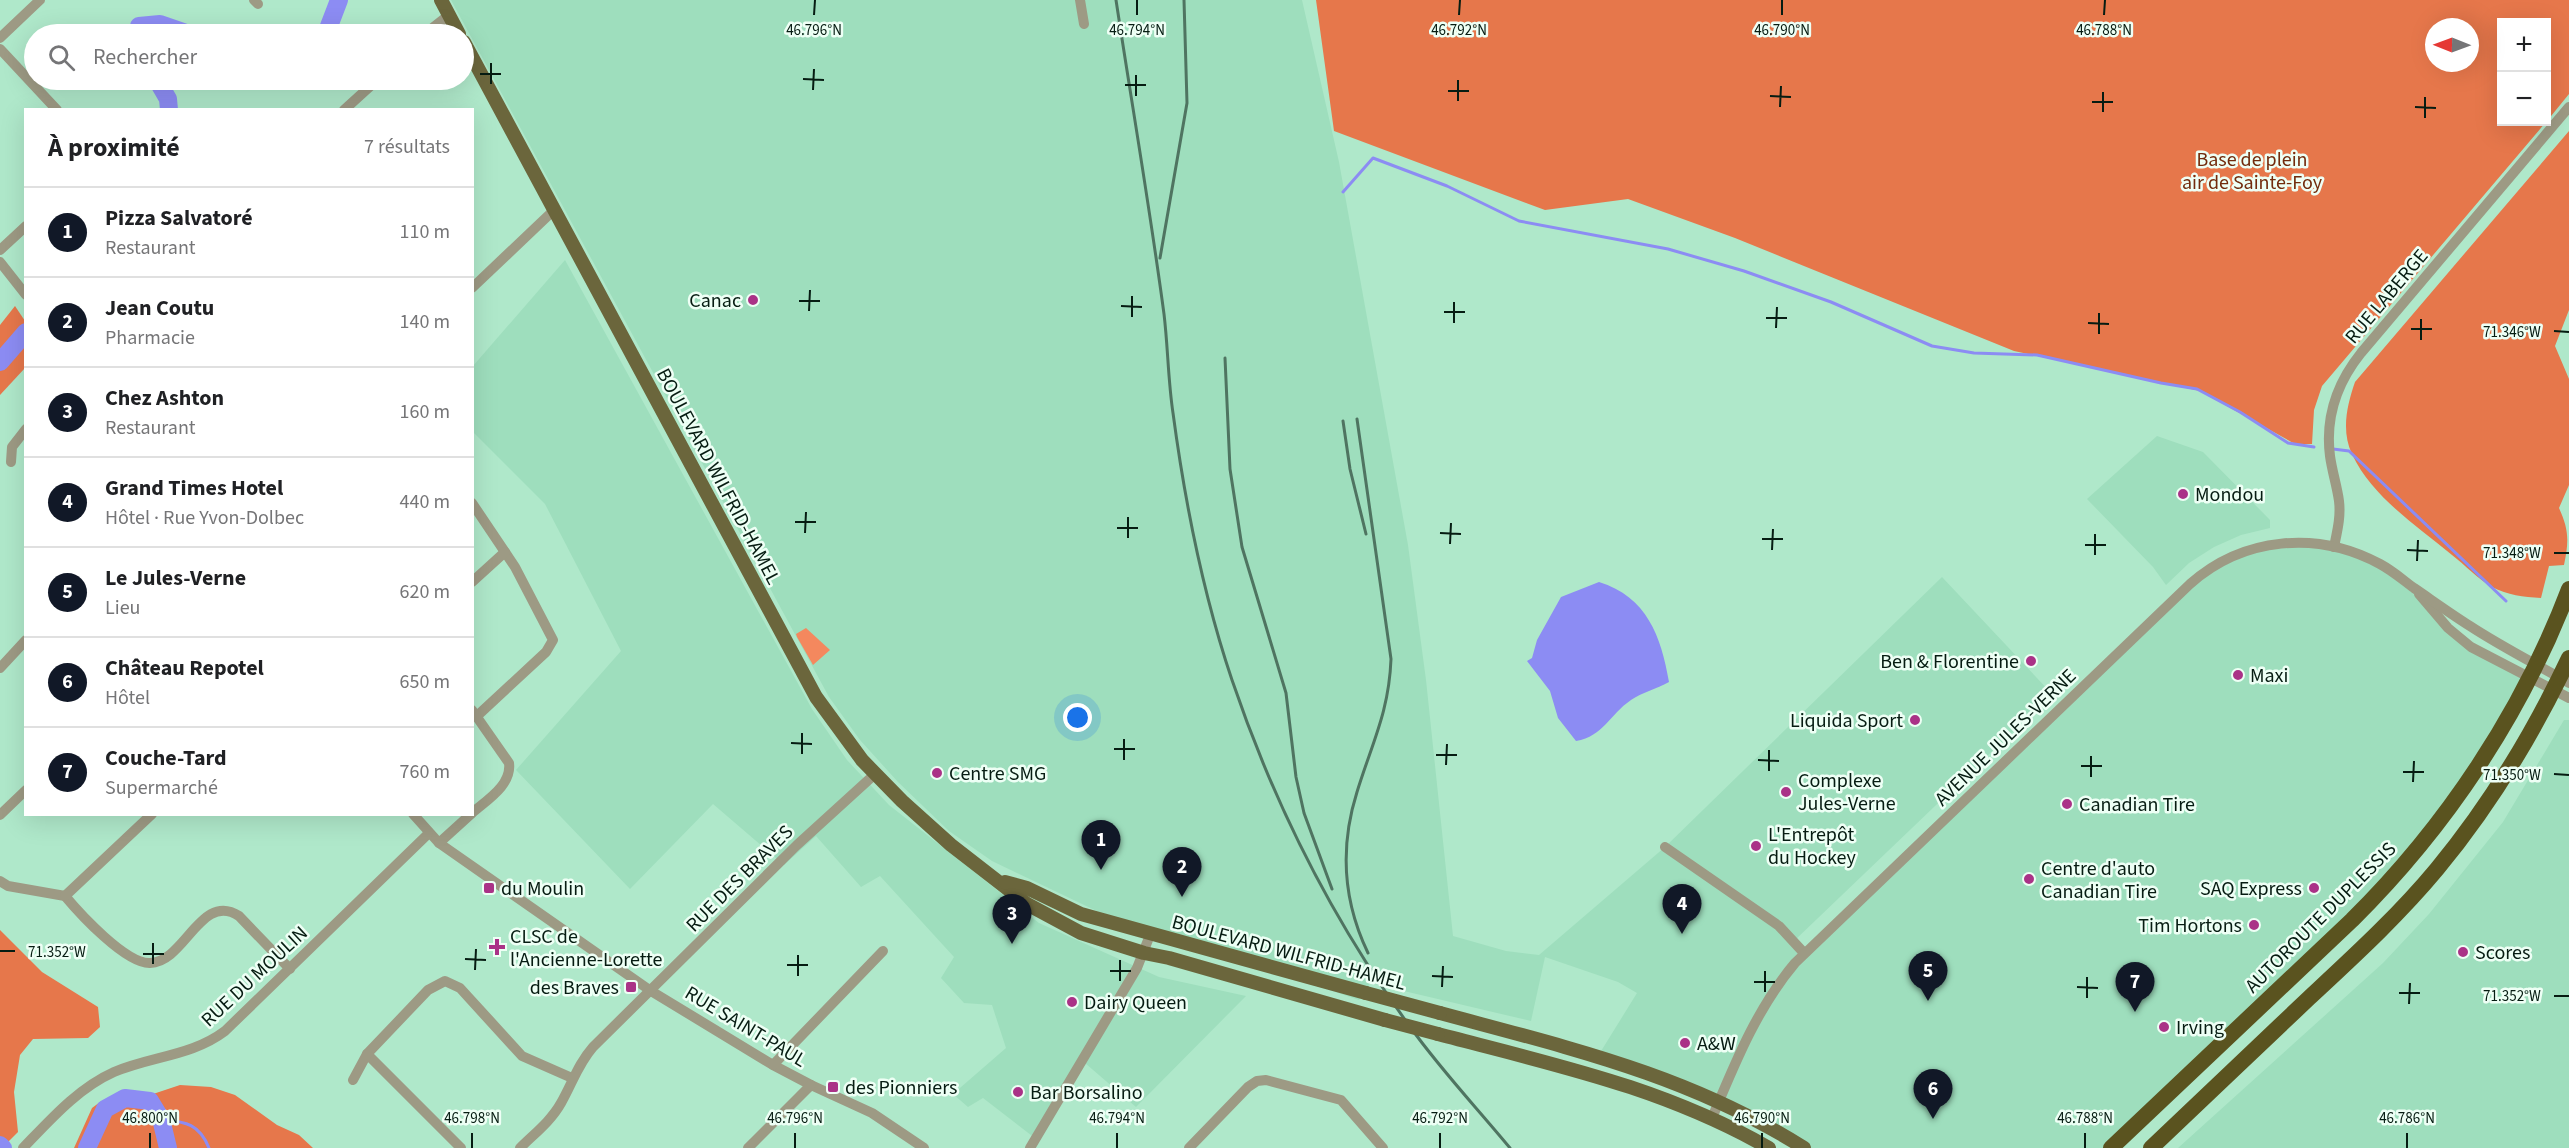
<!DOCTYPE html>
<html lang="fr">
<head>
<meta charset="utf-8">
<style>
  :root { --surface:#fff; --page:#f6f6f6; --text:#202124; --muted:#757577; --line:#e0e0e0; --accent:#111827 }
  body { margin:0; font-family:"Source Sans 3",sans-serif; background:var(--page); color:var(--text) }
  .controls { position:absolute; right:18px; top:18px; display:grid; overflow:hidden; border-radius:0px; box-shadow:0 6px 24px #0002 }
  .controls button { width:54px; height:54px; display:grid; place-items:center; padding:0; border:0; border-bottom:2px solid var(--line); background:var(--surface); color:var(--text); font:30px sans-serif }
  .compass { position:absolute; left:2425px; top:18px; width:54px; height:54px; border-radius:50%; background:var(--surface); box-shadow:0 6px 24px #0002; rotate:271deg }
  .you { position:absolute; left:1078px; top:718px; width:21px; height:21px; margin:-15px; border:4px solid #fff; border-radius:50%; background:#1a73e8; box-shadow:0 0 0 9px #1a73e833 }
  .badge { display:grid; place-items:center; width:39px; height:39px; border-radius:50%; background:var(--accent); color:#fff; font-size:20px; font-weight:700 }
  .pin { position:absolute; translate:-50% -50px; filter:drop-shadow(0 2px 3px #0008) }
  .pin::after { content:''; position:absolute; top:32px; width:21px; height:18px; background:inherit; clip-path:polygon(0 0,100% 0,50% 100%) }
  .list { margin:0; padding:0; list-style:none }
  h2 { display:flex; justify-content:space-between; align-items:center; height:78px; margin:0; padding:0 24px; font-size:26px }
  h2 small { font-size:20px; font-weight:400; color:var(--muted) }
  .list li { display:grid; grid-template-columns:39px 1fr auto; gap:18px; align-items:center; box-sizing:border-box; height:90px; padding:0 24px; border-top:2px solid var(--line) }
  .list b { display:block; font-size:22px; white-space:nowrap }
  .list p { margin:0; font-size:20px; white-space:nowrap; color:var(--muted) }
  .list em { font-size:20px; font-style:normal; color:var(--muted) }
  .icon { flex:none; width:33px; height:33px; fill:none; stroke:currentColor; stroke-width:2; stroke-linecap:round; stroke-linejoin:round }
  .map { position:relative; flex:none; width:2569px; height:1148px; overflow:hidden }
  .search { position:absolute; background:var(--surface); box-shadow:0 6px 24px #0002; left:24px; top:24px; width:450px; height:66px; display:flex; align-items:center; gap:15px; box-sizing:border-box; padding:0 21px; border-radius:33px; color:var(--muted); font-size:22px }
  .panel { position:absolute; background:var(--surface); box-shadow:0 6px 24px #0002; left:24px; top:108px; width:450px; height:708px; border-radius:0px }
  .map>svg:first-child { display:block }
  .built { fill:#9edebd }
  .green { fill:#f4885e }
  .forest { fill:#e6774b; fill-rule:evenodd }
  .water { fill:#8c8cf3 }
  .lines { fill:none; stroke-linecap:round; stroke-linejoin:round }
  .stream { stroke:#8c8cf3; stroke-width:3 }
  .river { stroke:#8c8cf3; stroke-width:18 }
  .minor { stroke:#9d9a84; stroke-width:10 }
  .major { stroke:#6b663c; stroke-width:14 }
  .highway { stroke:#5a531f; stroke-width:16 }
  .rail { stroke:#4f7461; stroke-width:3 }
  .major-bridge { stroke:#6b663c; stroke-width:14 }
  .ticks { fill:none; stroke:#061c12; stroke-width:2 }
  .poi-dot { fill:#aa3287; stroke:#eefff5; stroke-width:2 }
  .labels { text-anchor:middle; stroke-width:5; stroke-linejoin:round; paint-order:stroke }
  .park-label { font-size:20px; fill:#722b0c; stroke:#eefff5 }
  .street-label { font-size:20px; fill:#061c12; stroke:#eefff5 }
  .poi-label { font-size:20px; fill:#061c12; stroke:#eefff5; text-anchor:start }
  .ticks-label { font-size:15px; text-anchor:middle; fill:#061c12; stroke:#eefff5; stroke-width:5; stroke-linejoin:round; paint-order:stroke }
</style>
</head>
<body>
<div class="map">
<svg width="2569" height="1148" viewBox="0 0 2569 1148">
  <rect width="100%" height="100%" fill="#afe8ca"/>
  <g class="built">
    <polygon points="451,0 1302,0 1339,162 1408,545 1426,680 1453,936 1506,951 1539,955 1665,847 1942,577 2052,694 1794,941 1804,953 2190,584 2242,551 2324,545 2388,569 2448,628 2528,679 2438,824 2111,1148 1804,1148 1779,1133 1598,1056 1637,993 1618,982 1545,957 1531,1021 1370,983 1359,1000 1103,914 992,861 949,831 898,782 860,740 829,697"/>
    <polygon points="565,260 812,709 847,760 889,805 1039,923 1159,977 1246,996 1136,1107 1085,1063 1036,1139 983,1098 968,1107 953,1094 1006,1048 992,1005 964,1003 941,978 954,957 880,876 861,887 816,836 784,865 713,804 630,889 516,770 621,651 545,504 473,432 473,366"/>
    <polygon points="2157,436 2203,452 2270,520 2270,528 2241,535 2214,547 2189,563 2166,585 2153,567 2087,499"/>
    <polygon points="2564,720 2569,720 2569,1148 2178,1148 2383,963 2429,914 2503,822"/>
  </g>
  <polygon class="green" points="806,628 830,650 813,665 797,637 796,634"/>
  <g class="forest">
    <path d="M1316 0H2569V94L2547 121 2546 22H2502V122H2546L2322 386 2314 410 2312 444H2295L2200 391 2014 351 1735 238 1628 199 1545 210 1334 131ZM2434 27H2470V63H2434Z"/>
    <path d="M2569 131V310L2555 346 2569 379V485L2559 508C2569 530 2569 541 2564 565L2549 566 2541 598C2523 597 2508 595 2492 587 2478 579 2465 565 2452 555 2416 525 2372 497 2352 454 2341 431 2347 405 2355 382Z"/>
    <polygon points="15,306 25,321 25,368 0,395 0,325"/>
    <polygon points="0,930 42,972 98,1007 100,1027 88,1038 33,1039 20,1055 14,1092 18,1132 2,1148 0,1148"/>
    <polygon points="180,1085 211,1087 235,1095 277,1125 299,1135 313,1148 74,1148 92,1108 100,1102 144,1097"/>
  </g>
  <path class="water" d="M1599 582C1647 597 1661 636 1669 682 1656 689 1643 692 1631 700 1609 715 1604 736 1576 741L1558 718 1550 691 1527 661 1532 658 1537 640 1561 597Z"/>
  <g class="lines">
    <g class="stream">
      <polyline points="1343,192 1373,158 1447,186 1519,221 1668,249 1744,271 1831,302 1932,346 1974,353 2037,355 2161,383 2197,389 2240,412 2288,443 2314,447"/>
      <polyline points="2333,449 2349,451 2506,601"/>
      <path d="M161 1119C185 1122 199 1123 209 1148"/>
    </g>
    <g class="river">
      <polyline points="138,34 139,26 160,24 189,34"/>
      <polyline points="326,34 339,0"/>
      <polyline points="157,80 168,99 169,110"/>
      <polyline points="0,362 26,332"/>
      <polyline points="0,1145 3,1148"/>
      <polyline points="87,1148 105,1109 125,1098 150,1101 161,1119 168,1148"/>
    </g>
    <g class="minor">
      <polyline points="254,0 258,4"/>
      <polyline points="1080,0 1084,24"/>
      <polyline points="425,34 449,15"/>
      <polyline points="0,38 40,0"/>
      <polyline points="0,49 57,110"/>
      <polyline points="344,110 377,80"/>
      <polyline points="0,250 26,226"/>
      <polyline points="0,262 26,295"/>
      <polyline points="472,288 553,211"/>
      <polyline points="11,462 12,447 26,429"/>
      <polyline points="472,503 515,567 553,640 546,652 477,716"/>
      <path d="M2334 547C2337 532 2341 517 2339 501 2337 486 2332 471 2330 456 2325 417 2337 383 2361 353L2569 107"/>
      <polyline points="472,582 505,552"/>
      <polyline points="2419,594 2448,628 2471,647 2569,698"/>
      <polyline points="0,668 26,640"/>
      <path d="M472 710 509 763C512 785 487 800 472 813"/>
      <polyline points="413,814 439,843 651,991 773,1065 811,1085 872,1113 924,1148"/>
      <polyline points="0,815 26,790"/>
      <polyline points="439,843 471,814"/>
      <polyline points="1665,847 1779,926 1804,953"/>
      <path d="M0 881 8 886 65 896C80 914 126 964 150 963 185 962 201 891 239 916L290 969"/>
      <polyline points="65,896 152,814"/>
      <polyline points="367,1054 461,1148"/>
      <polyline points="773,1065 883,951"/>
      <polyline points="353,1080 367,1054 428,990 445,981 460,988 522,1056 572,1078"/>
      <path d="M1712 1118C1735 1063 1757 1008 1795 963L2190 584C2243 537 2317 530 2380 564 2393 571 2403 580 2414 588 2433 601 2451 614 2470 626 2502 647 2536 664 2569 683"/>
      <path d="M23 1148C50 1120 78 1088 114 1072 152 1056 192 1056 225 1031L428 834"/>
      <path d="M520 1148C534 1134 551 1121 561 1103 572 1084 578 1064 593 1047L797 845 875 774"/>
      <polyline points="748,1148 811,1085"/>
      <polyline points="1030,1148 1137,968 1150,935"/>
      <polyline points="1189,1148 1248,1087 1257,1081 1266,1080 1341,1100 1383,1148"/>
    </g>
    <g class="major">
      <polyline points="441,0 459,34"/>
      <polyline points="464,42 816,697 862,760 902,801 951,845 1027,904 1081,933 1144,953 1169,958 1385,1020"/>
      <polyline points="1005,882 1027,888 1081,914 1366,993"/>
      <path d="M1440 1013C1569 1048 1689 1075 1804 1148"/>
      <path d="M1438 1034C1555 1065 1662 1087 1769 1148"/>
    </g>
    <g class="highway">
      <path d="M2111 1148 2352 920C2446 827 2522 713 2569 589"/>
      <path d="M2151 1148C2204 1098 2256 1048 2309 998 2353 957 2398 916 2437 869 2490 805 2533 734 2569 658"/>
    </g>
    <g class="rail">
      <path d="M1116 0C1132 105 1150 209 1164 314 1168 347 1168 380 1173 413 1185 503 1203 594 1232 680 1274 804 1334 923 1411 1028 1441 1070 1477 1108 1510 1148"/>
      <polyline points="1160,258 1187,103 1184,0"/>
      <polyline points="1225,358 1230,469 1242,547 1286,693 1296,777 1304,813 1332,889"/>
      <path d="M1357 419 1391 659C1389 712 1372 743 1357 792 1340 846 1343 901 1368 953"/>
      <polyline points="1343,421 1350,469 1366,534"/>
    </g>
    <g class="major-bridge">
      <polyline points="1366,993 1440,1013"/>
      <polyline points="1385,1020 1438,1034"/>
    </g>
  </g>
  <path class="ticks" d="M814 15 815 0M1137 15V0M1459 15 1460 0M1782 15V0M2104 15 2105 0M480 74H501M803 79 824 80M491 84V63M1125 85H1146M813 90 814 69M1448 91H1469M1136 96V75M1770 96 1791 97M1458 101V80M2092 102H2113M1780 107 1781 86M2415 107 2436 108M2103 112V92M2425 118V97M799 301H820M1121 306 1142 307M809 311 810 290M1444 312H1465M1132 317V296M1766 318H1787M1454 323V302M2088 323 2109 324M1776 328 1777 307M2411 329H2432M2554 331 2569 332M2099 334V313M2421 340V319M795 522H816M1117 528H1138M805 533 806 512M1440 533 1461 534M1128 538V517M1762 539H1783M1450 544 1451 523M2085 545H2106M1772 550 1773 529M2407 550 2428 551M2554 553H2569M2095 555V534M2417 561 2418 540M791 743 812 744M1114 749H1135M802 754V733M1436 755H1457M1124 760V739M1758 760 1779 761M1446 765 1447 744M2081 766H2102M1769 771V750M2403 772H2424M2554 774 2569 775M2091 777V756M2413 782 2414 761M0 951H15M143 954H164M465 959 486 960M153 964V943M787 965H808M475 970 476 949M1110 971H1131M798 976V955M1432 976 1453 977M1120 981V960M1754 982H1775M1442 987 1443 966M2077 987 2098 988M1765 992V971M2399 993H2420M2554 996H2569M2087 998V977M2409 1004 2410 983M150 1148V1133M472 1148V1133M795 1148V1133M1117 1148V1133M1440 1148V1133M1762 1148V1133M2085 1148V1133M2407 1148V1133"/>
  <g class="poi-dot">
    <circle cx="753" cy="300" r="6"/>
    <circle cx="2183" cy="494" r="6"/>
    <circle cx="2031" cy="661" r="6"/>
    <circle cx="2238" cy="675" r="6"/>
    <circle cx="1915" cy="720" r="6"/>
    <circle cx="937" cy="773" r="6"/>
    <circle cx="1786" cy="792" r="6"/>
    <circle cx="2067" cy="804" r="6"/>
    <circle cx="1756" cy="846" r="6"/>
    <circle cx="2029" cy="879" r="6"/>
    <rect x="483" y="882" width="12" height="12" rx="3"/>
    <circle cx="2314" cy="888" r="6"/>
    <circle cx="2254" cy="925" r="6"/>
    <path d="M494 938h6v6h6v6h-6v6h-6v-6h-6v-6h6z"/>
    <circle cx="2463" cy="952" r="6"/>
    <rect x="625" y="981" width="12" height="12" rx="3"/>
    <circle cx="1072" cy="1002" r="6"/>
    <circle cx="2164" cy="1027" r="6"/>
    <circle cx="1685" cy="1043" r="6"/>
    <rect x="827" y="1081" width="12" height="12" rx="3"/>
    <circle cx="1018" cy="1092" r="6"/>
  </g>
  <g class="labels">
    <g class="park-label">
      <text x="2252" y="166">Base de plein<tspan x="2252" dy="23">air de Sainte-Foy</tspan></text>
    </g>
    <g class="street-label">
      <text transform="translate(2386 296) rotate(-50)" y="7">RUE LABERGE</text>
      <text transform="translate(719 476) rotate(62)" y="7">BOULEVARD WILFRID-HAMEL</text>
      <text transform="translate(2005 737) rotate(-44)" y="7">AVENUE JULES-VERNE</text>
      <text transform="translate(739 878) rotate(-45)" y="7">RUE DES BRAVES</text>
      <text transform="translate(2320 917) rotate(-45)" y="7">AUTOROUTE DUPLESSIS</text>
      <text transform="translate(1289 952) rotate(15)" y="7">BOULEVARD WILFRID-HAMEL</text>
      <text transform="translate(254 976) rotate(-43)" y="7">RUE DU MOULIN</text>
      <text transform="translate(746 1026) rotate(31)" y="7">RUE SAINT-PAUL</text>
    </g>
    <g class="poi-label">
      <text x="741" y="307" text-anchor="end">Canac</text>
      <text x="2195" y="501">Mondou</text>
      <text x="2019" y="668" text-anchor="end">Ben &amp; Florentine</text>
      <text x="2250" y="682">Maxi</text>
      <text x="1903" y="727" text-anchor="end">Liquida Sport</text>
      <text x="949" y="780">Centre SMG</text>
      <text x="1798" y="787">Complexe<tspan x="1798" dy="23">Jules-Verne</tspan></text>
      <text x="2079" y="811">Canadian Tire</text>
      <text x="1768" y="841">L'Entrepôt<tspan x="1768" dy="23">du Hockey</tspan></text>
      <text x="2041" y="875">Centre d'auto<tspan x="2041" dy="23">Canadian Tire</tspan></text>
      <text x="501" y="895">du Moulin</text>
      <text x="2302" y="895" text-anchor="end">SAQ Express</text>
      <text x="2242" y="932" text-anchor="end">Tim Hortons</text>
      <text x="510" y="943">CLSC de<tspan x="510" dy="23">l'Ancienne-Lorette</tspan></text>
      <text x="2475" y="959">Scores</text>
      <text x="619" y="994" text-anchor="end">des Braves</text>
      <text x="1084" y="1009">Dairy Queen</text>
      <text x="2176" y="1034">Irving</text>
      <text x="1697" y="1050">A&amp;W</text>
      <text x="845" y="1094">des Pionniers</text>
      <text x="1030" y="1099">Bar Borsalino</text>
    </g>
  </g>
  <g class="ticks-label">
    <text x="814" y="35">46.796°N</text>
    <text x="1137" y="35">46.794°N</text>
    <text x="1459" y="35">46.792°N</text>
    <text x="1782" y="35">46.790°N</text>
    <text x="2104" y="35">46.788°N</text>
    <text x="2512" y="337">71.346°W</text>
    <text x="2512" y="558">71.348°W</text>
    <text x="2512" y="780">71.350°W</text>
    <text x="57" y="957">71.352°W</text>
    <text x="2512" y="1001">71.352°W</text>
    <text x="150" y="1123">46.800°N</text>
    <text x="472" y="1123">46.798°N</text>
    <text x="795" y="1123">46.796°N</text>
    <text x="1117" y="1123">46.794°N</text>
    <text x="1440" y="1123">46.792°N</text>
    <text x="1762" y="1123">46.790°N</text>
    <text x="2085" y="1123">46.788°N</text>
    <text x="2407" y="1123">46.786°N</text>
  </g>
</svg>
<div class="controls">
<button>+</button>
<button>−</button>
</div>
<svg class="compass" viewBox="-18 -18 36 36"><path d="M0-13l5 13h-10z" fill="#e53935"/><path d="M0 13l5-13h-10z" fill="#757577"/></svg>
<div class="you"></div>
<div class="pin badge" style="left:1101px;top:870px">1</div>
<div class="pin badge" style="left:1182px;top:897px">2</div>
<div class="pin badge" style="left:1012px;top:944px">3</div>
<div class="pin badge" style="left:1682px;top:934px">4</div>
<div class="pin badge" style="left:1928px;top:1001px">5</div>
<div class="pin badge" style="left:1933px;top:1119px">6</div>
<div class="pin badge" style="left:2135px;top:1012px">7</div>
<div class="search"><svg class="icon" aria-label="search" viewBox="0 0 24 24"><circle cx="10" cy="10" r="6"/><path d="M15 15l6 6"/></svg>Rechercher</div>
<section class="panel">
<h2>À proximité<small>7 résultats</small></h2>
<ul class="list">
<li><span class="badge">1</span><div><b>Pizza Salvatoré</b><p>Restaurant</p></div><em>110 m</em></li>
<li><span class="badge">2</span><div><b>Jean Coutu</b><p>Pharmacie</p></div><em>140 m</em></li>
<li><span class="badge">3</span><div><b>Chez Ashton</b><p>Restaurant</p></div><em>160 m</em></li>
<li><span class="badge">4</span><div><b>Grand Times Hotel</b><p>Hôtel · Rue Yvon-Dolbec</p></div><em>440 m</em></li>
<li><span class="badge">5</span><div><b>Le Jules-Verne</b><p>Lieu</p></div><em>620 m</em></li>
<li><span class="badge">6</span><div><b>Château Repotel</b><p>Hôtel</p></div><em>650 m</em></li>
<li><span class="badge">7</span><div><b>Couche-Tard</b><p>Supermarché</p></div><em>760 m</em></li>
</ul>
</section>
</div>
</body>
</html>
